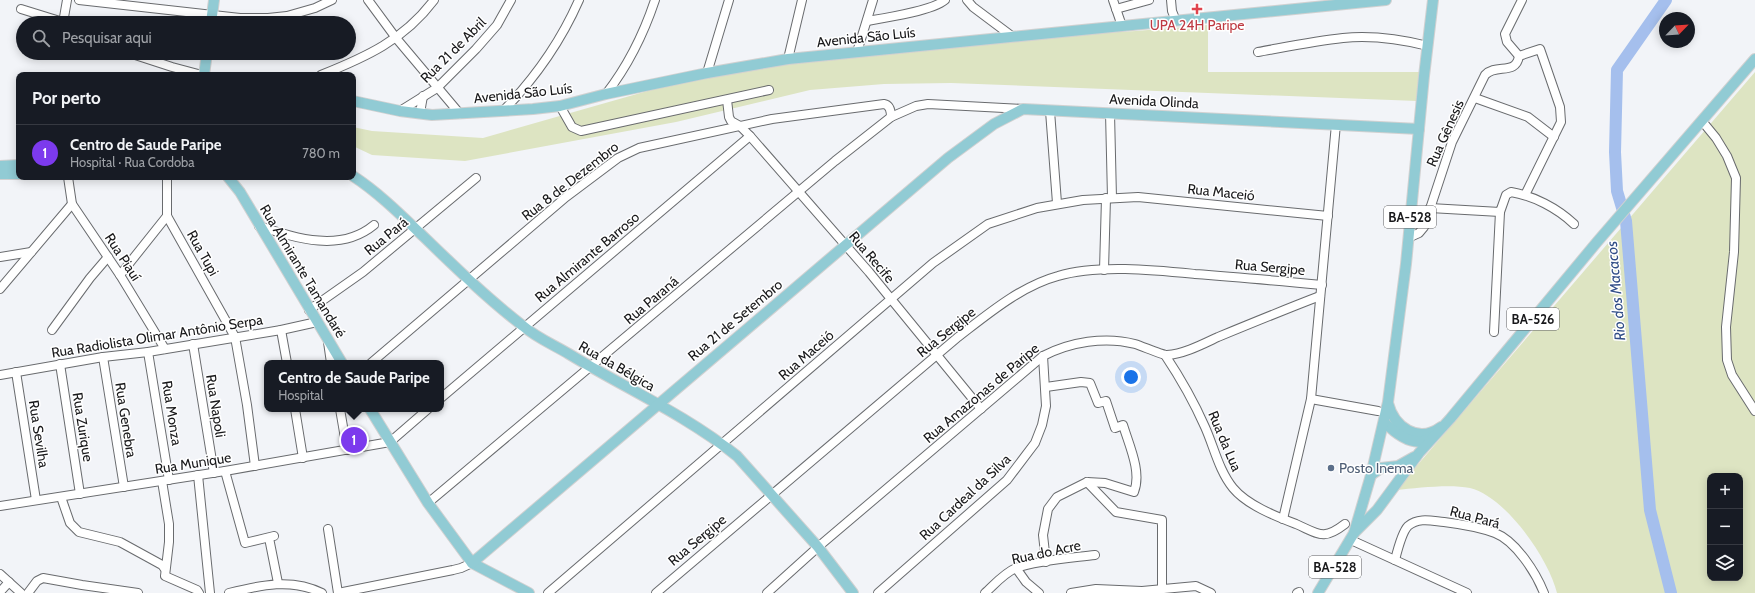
<!DOCTYPE html>
<html lang="pt">
<head>
<meta charset="utf-8">
<style>
  :root { --surface:#171b24; --page:#20242c; --text:#f1f3f6; --muted:#9ea1a6; --line:#363941; --accent:#7c3aed }
  body { margin:0; font-family:Cabin,sans-serif; background:var(--page); color:var(--text) }
  .controls { position:absolute; right:12px; bottom:12px; display:grid; overflow:hidden; border-radius:8px; box-shadow:0 2px 10px #0003 }
  .controls button { width:36px; height:36px; display:grid; place-items:center; padding:0; border:0; border-bottom:1px solid var(--line); background:var(--surface); color:var(--text); font:20px sans-serif }
  .compass { position:absolute; left:1659px; top:12px; width:36px; height:36px; border-radius:50%; background:var(--surface); box-shadow:0 2px 10px #0003; rotate:65deg }
  .you { position:absolute; left:1131px; top:377px; width:14px; height:14px; margin:-10px; border:3px solid #fff; border-radius:50%; background:#1a73e8; box-shadow:0 0 0 6px #1a73e833 }
  .badge { display:grid; place-items:center; width:26px; height:26px; border-radius:50%; background:var(--accent); color:#fff; font-size:13px; font-weight:700 }
  .pin { position:absolute; translate:-50% -50%; border:2px solid #fff; box-shadow:0 1px 4px #0006 }
  .popup { position:absolute; left:264px; top:360px; width:180px; height:52px; box-sizing:border-box; display:grid; place-content:center; border-radius:8px; background:var(--surface); filter:drop-shadow(0 1px 3px #0005); font-size:13px; white-space:nowrap; color:var(--muted) }
  .popup b { font-size:15px; color:var(--text) }
  .popup::after { content:''; position:absolute; left:50%; top:100%; margin-left:-8px; border:8px solid transparent; border-top-color:var(--surface) }
  .list { margin:0; padding:0; list-style:none }
  h2 { display:flex; justify-content:space-between; align-items:center; height:52px; margin:0; padding:0 16px; font-size:17px }
  h2 small { font-size:13px; font-weight:400; color:var(--muted) }
  .list li { display:grid; grid-template-columns:26px 1fr auto; gap:12px; align-items:center; box-sizing:border-box; height:56px; padding:0 16px; border-top:1px solid var(--line) }
  .list b { display:block; font-size:15px; white-space:nowrap }
  .list p { margin:0; font-size:13px; white-space:nowrap; color:var(--muted) }
  .list em { font-size:13px; font-style:normal; color:var(--muted) }
  .icon { flex:none; width:22px; height:22px; fill:none; stroke:currentColor; stroke-width:2; stroke-linecap:round; stroke-linejoin:round }
  .map { position:relative; flex:none; width:1755px; height:593px; overflow:hidden }
  .search { position:absolute; background:var(--surface); box-shadow:0 2px 10px #0003; left:16px; top:16px; width:340px; height:44px; display:flex; align-items:center; gap:10px; box-sizing:border-box; padding:0 14px; border-radius:22px; color:var(--muted); font-size:15px }
  .panel { position:absolute; background:var(--surface); box-shadow:0 2px 10px #0003; left:16px; top:72px; width:340px; height:108px; border-radius:8px }
  .map>svg:first-child { display:block }
  .green { fill:#dde4c2; fill-rule:evenodd }
  .lines { fill:none; stroke-linecap:round; stroke-linejoin:round }
  .river { stroke:#a5bfed; stroke-width:12 }
  .minor-casing { stroke:#696b6e; stroke-width:10 }
  .major-casing { stroke:#d1d1d1; stroke-width:12 }
  .minor { stroke:#fff; stroke-width:8 }
  .major { stroke:#91cbd4; stroke-width:10 }
  .health-dot { fill:#e0444e; stroke:#fff; stroke-width:1.5 }
  .service-dot { fill:#5c6f8a; stroke:#fff; stroke-width:1.5 }
  .labels { text-anchor:middle; stroke-width:3; stroke-linejoin:round; paint-order:stroke }
  .shield { fill:#fff; stroke:#5d5d5f; stroke-width:1 }
  .shield-label { font-size:13px; font-weight:bold; fill:#18181a }
  .health-label { font-size:14px; fill:#be3a42; stroke:#fff }
  .street-label { font-size:14px; fill:#18181a; stroke:#fff }
  .service-label { font-size:14px; fill:#4e5e75; stroke:#fff; text-anchor:start }
  .water-label { font-size:15px; font-style:italic; fill:#304d87; stroke:#fff }
</style>
</head>
<body>
<div class="map">
<svg width="1755" height="593" viewBox="0 0 1755 593">
  <rect width="100%" height="100%" fill="#f2f4f8"/>
  <g class="green">
    <polygon points="1208,25 1208,72 1420,72 1417,101 951,83 884,84 810,90 676,122 465,161 372,155 353,146 353,127 372,131 483,138 707,74 785,60 1014,38 1136,31"/>
    <path d="M1755 72V593H1557C1549 559 1506 497 1470 488 1449 484 1418 488 1396 490ZM1710 476H1740V578H1710Z"/>
  </g>
  <g class="lines">
    <polyline class="river" points="1666,0 1617,70 1615,152 1617,191 1626,221 1650,510 1671,593"/>
    <g class="minor-casing">
      <g id="minor">
        <polyline points="79,0 240,18 268,18 287,16 315,8 332,0"/>
        <polyline points="368,0 396,38 460,114"/>
        <polyline points="967,0 973,7 1013,37"/>
        <polyline points="1113,0 1122,26"/>
        <polyline points="1171,0 1172,11 1176,21"/>
        <polyline points="21,9 63,22"/>
        <polyline points="1116,9 1149,0"/>
        <path d="M867 21C885 18 932 11 945 0"/>
        <polyline points="63,23 67,0"/>
        <polyline points="857,52 873,0"/>
        <path d="M1258 52C1286 47 1315 41 1343 38 1372 35 1400 39 1428 46"/>
        <polyline points="129,53 172,67 202,75"/>
        <polyline points="1519,56 1540,49 1560,107 1561,122 1525,195"/>
        <polyline points="1519,56 1507,42 1505,34 1522,0"/>
        <polyline points="788,59 802,0"/>
        <polyline points="707,73 729,0"/>
        <path d="M321 75C366 57 404 40 434 0"/>
        <path d="M606 94C627 67 644 33 655 0"/>
        <polyline points="1475,98 1528,117 1554,137"/>
        <polyline points="727,100 729,117 731,121 740,126 750,136 869,272 981,409"/>
        <polyline points="560,106 572,127 581,131 769,90"/>
        <path d="M504 110C535 78 561 41 579 0"/>
        <polyline points="400,111 437,88 476,49 497,25 511,0"/>
        <polyline points="1050,111 1057,203"/>
        <polyline points="420,113 423,96"/>
        <polyline points="1110,113 1112,198"/>
        <polyline points="1702,121 1716,138 1727,156 1736,178 1734,252 1726,327 1727,360 1732,375 1755,411"/>
        <polyline points="68,177 72,204 120,275 165,349"/>
        <polyline points="167,177 167,216 235,337 247,405 255,466"/>
        <path d="M1430 208 1500 212 1506 195 1511 192C1534 196 1557 208 1574 224"/>
        <path d="M259 226C296 238 340 253 374 225"/>
        <path d="M1408 238 1419 233 1424 227 1452 142 1485 75C1496 63 1516 76 1519 56"/>
        <polyline points="0,257 31,252"/>
        <polyline points="1104,270 1106,198"/>
        <polyline points="120,275 167,216"/>
        <polyline points="0,289 72,204"/>
        <polyline points="309,310 363,272 476,178"/>
        <polyline points="52,330 90,278 108,257"/>
        <polyline points="281,330 287,363"/>
        <polyline points="1494,332 1500,212"/>
        <polyline points="328,342 331,363"/>
        <polyline points="193,344 214,473"/>
        <polyline points="148,352 169,480"/>
        <path d="M1165 355C1181 379 1194 402 1205 427 1214 447 1219 471 1233 488 1247 505 1275 516 1296 524 1319 534 1323 541 1345 524"/>
        <polyline points="103,357 124,487"/>
        <path d="M371 363 566 197 618 158 639 148 772 119 884 104C890 105 891 111 891 117"/>
        <polyline points="60,364 80,494"/>
        <polyline points="16,372 36,500"/>
        <polyline points="0,375 103,357 148,352 281,330 317,322"/>
        <polyline points="441,398 750,136"/>
        <polyline points="1311,399 1378,411"/>
        <polyline points="295,409 303,458"/>
        <polyline points="340,409 347,450"/>
        <polyline points="225,471 245,543 274,536"/>
        <polyline points="198,475 210,593"/>
        <polyline points="162,481 169,524 169,542 165,576 197,590 199,593"/>
        <polyline points="1087,482 1116,512 1162,520 1162,589"/>
        <polyline points="61,497 70,523 79,532 120,542 162,565 165,569"/>
        <polyline points="428,503 835,161 891,117 916,106 928,104 1023,109"/>
        <polyline points="0,506 225,471 390,442 428,409"/>
        <polyline points="1283,519 1311,399 1336,124"/>
        <polyline points="328,529 338,593"/>
        <polyline points="269,538 278,583"/>
        <polyline points="1351,540 1467,593"/>
        <path d="M1395 560C1397 552 1402 532 1408 526 1419 517 1432 521 1444 522 1460 524 1479 527 1495 533 1516 541 1536 573 1544 593"/>
        <path d="M1046 562 1043 535 1048 509 1057 497 1087 482 1105 483 1134 492C1142 472 1129 445 1123 425L1115 428 1106 401 1098 403 1090 383 1081 382 1046 387"/>
        <polyline points="1016,568 1026,582 1039,593"/>
        <polyline points="0,574 21,593"/>
        <polyline points="0,592 9,582"/>
        <polyline points="28,593 37,581 43,578 82,585 138,593"/>
        <path d="M229 593C261 585 292 578 322 593"/>
        <polyline points="338,593 453,570 461,568 472,563"/>
        <polyline points="548,593 933,263 988,224 1037,208 1083,200 1138,197 1328,216"/>
        <path d="M656 593 958 337C988 314 1021 286 1058 276 1097 264 1155 270 1195 274 1237 277 1280 281 1322 285"/>
        <path d="M767 593 818 547 1043 356C1070 342 1105 336 1135 344 1142 346 1162 355 1167 355 1184 354 1203 344 1218 337 1252 323 1286 309 1320 296"/>
        <polyline points="878,593 1007,480 1035,443 1042,425 1046,406 1043,356"/>
        <path d="M985 593C994 585 1004 573 1016 568 1039 560 1071 558 1095 555"/>
        <polyline points="1071,593 1096,589 1142,591 1196,586 1211,593"/>
        <polyline points="1297,593 1299,592"/>
      </g>
    </g>
    <g class="major-casing">
      <g id="major">
        <polyline points="211,23 214,0"/>
        <polyline points="204,75 207,53"/>
        <polyline points="353,101 400,111 432,115 533,109 560,106 606,94 707,73 788,59 1386,0"/>
        <polyline points="0,166 19,165"/>
        <polyline points="0,174 19,174"/>
        <path d="M353 176C379 193 402 216 424 237 456 268 488 299 523 326 537 338 554 345 569 354 625 388 686 415 737 456L818 547 853 593"/>
        <polyline points="228,177 240,192 342,363"/>
        <path d="M1388 403C1394 427 1418 444 1441 427"/>
        <polyline points="370,409 428,503 472,563 529,593"/>
        <path d="M1384 422C1396 434 1416 450 1432 436"/>
        <polyline points="1371,475 1381,468 1398,466 1414,457"/>
        <polyline points="1354,533 1377,510 1419,453 1450,419 1597,242 1755,59"/>
        <polyline points="472,563 948,158 994,124 1023,109 1419,129"/>
        <polyline points="1318,593 1354,533 1371,475 1388,402 1406,264 1424,76 1433,0"/>
      </g>
    </g>
    <use href="#minor" class="minor"/>
    <use href="#major" class="major"/>
  </g>
  <path class="health-dot" d="M1195 3h4v4h4v4h-4v4h-4v-4h-4v-4h4z"/>
  <circle class="service-dot" cx="1331" cy="468" r="4"/>
  <g class="labels">
    <g class="shield">
      <rect x="1384" y="206" width="52" height="22" rx="3"/>
      <rect x="1507" y="308" width="52" height="22" rx="3"/>
      <rect x="1309" y="556" width="52" height="22" rx="3"/>
    </g>
    <g class="shield-label">
      <text x="1410" y="222">BA-528</text>
      <text x="1533" y="324">BA-526</text>
      <text x="1335" y="572">BA-528</text>
    </g>
    <g class="health-label">
      <text x="1197" y="30">UPA 24H Paripe</text>
    </g>
    <g class="street-label">
      <text transform="translate(866 37) rotate(-6)" y="5">Avenida São Luís</text>
      <text transform="translate(453 50) rotate(-45)" y="5">Rua 21 de Abril</text>
      <text transform="translate(523 93) rotate(-6)" y="5">Avenida São Luís</text>
      <text transform="translate(1154 101) rotate(3)" y="5">Avenida Olinda</text>
      <text transform="translate(1445 133) rotate(-66)" y="5">Rua Gênesis</text>
      <text transform="translate(570 181) rotate(-38)" y="5">Rua 8 de Dezembro</text>
      <text transform="translate(1221 192) rotate(6)" y="5">Rua Maceió</text>
      <text transform="translate(386 236) rotate(-39)" y="5">Rua Pará</text>
      <text transform="translate(203 253) rotate(61)" y="5">Rua Tupi</text>
      <text transform="translate(123 257) rotate(57)" y="5">Rua Piauí</text>
      <text transform="translate(587 257) rotate(-40)" y="5">Rua Almirante Barroso</text>
      <text transform="translate(872 257) rotate(50)" y="5">Rua Recife</text>
      <text transform="translate(1270 267) rotate(5)" y="5">Rua Sergipe</text>
      <text transform="translate(303 271) rotate(59)" y="5">Rua Almirante Tamandaré</text>
      <text transform="translate(651 300) rotate(-40)" y="5">Rua Paraná</text>
      <text transform="translate(735 320) rotate(-40)" y="5">Rua 21 de Setembro</text>
      <text transform="translate(946 332) rotate(-39)" y="5">Rua Sergipe</text>
      <text transform="translate(157 336) rotate(-9)" y="5">Rua Radiolista Olimar Antônio Serpa</text>
      <text transform="translate(806 355) rotate(-41)" y="5">Rua Maceió</text>
      <text transform="translate(617 366) rotate(30)" y="5">Rua da Bélgica</text>
      <text transform="translate(981 393) rotate(-40)" y="5">Rua Amazonas de Paripe</text>
      <text transform="translate(216 406) rotate(81)" y="5">Rua Napoli</text>
      <text transform="translate(172 413) rotate(81)" y="5">Rua Monza</text>
      <text transform="translate(126 420) rotate(81)" y="5">Rua Genebra</text>
      <text transform="translate(83 427) rotate(81)" y="5">Rua Zurique</text>
      <text transform="translate(39 434) rotate(81)" y="5">Rua Sevilha</text>
      <text transform="translate(1225 441) rotate(67)" y="5">Rua da Lua</text>
      <text transform="translate(193 463) rotate(-9)" y="5">Rua Munique</text>
      <text transform="translate(965 497) rotate(-43)" y="5">Rua Cardeal da Silva</text>
      <text transform="translate(1475 517) rotate(15)" y="5">Rua Pará</text>
      <text transform="translate(697 540) rotate(-40)" y="5">Rua Sergipe</text>
      <text transform="translate(1046 552) rotate(-12)" y="5">Rua do Acre</text>
    </g>
    <g class="service-label">
      <text x="1339" y="473">Posto Inema</text>
    </g>
    <g class="water-label">
      <text transform="translate(1616 291) rotate(-95)" y="5">Rio dos Macacos</text>
    </g>
  </g>
</svg>
<div class="controls">
<button>+</button>
<button>−</button>
<button><svg class="icon" aria-label="layers" viewBox="0 0 24 24"><path d="M12 4l9 5-9 5-9-5zM3 14l9 5 9-5"/></svg></button>
</div>
<svg class="compass" viewBox="-18 -18 36 36"><path d="M0-13l5 13h-10z" fill="#e53935"/><path d="M0 13l5-13h-10z" fill="#9ea1a6"/></svg>
<div class="you"></div>
<div class="pin badge" style="left:354px;top:440px">1</div>
<div class="popup"><b>Centro de Saude Paripe</b>Hospital</div>
<div class="search"><svg class="icon" aria-label="search" viewBox="0 0 24 24"><circle cx="10" cy="10" r="6"/><path d="M15 15l6 6"/></svg>Pesquisar aqui</div>
<section class="panel">
<h2>Por perto<small></small></h2>
<ul class="list">
<li><span class="badge">1</span><div><b>Centro de Saude Paripe</b><p>Hospital · Rua Cordoba</p></div><em>780 m</em></li>
</ul>
</section>
</div>
</body>
</html>
